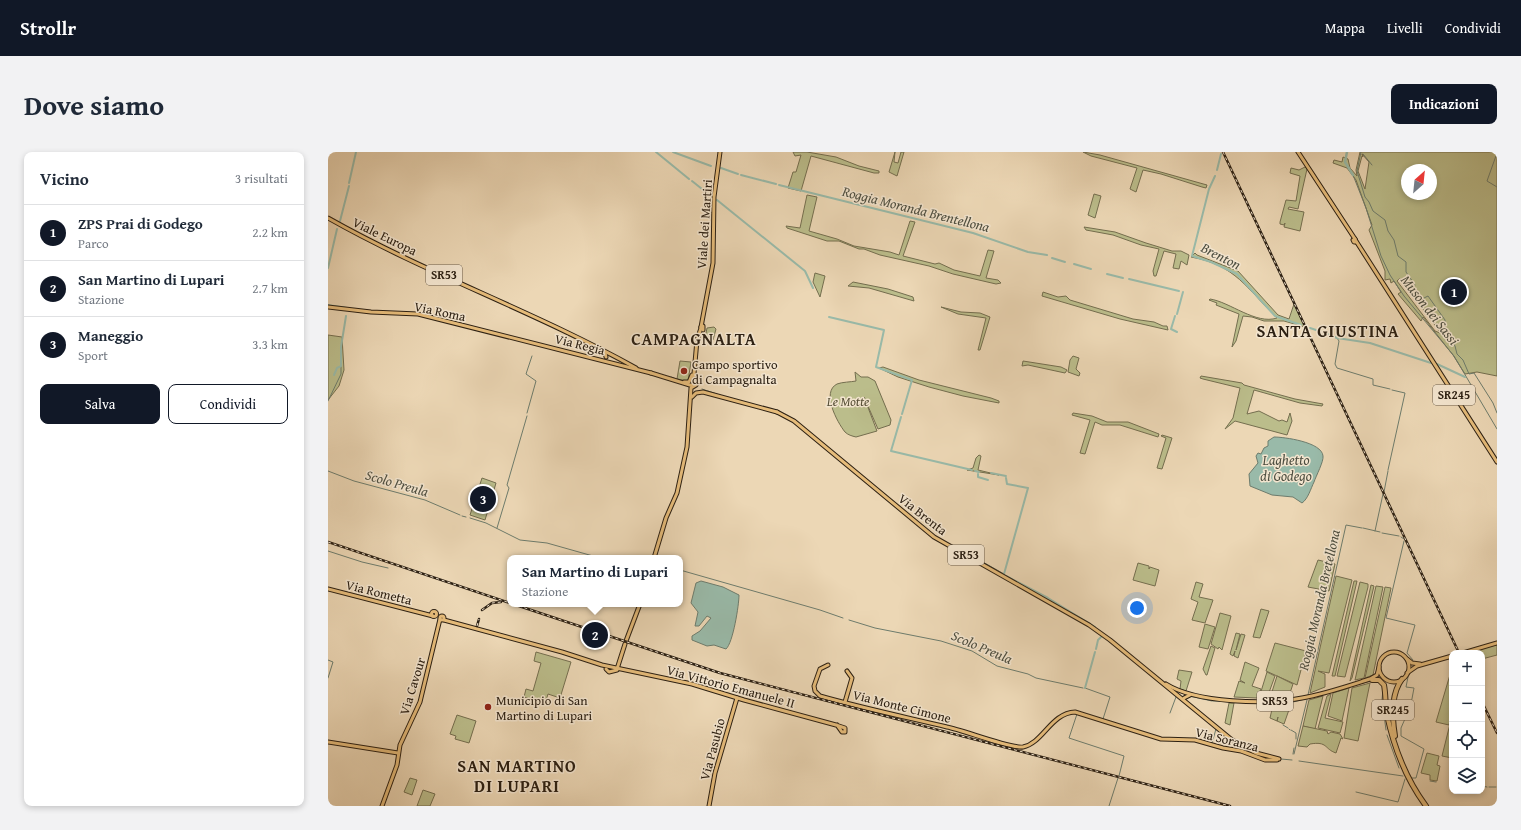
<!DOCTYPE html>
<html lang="it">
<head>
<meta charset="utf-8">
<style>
  :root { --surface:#fff; --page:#f2f2f3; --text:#1f2937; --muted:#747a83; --line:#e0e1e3; --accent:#111827 }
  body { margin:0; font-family:"Gentium Book Plus",serif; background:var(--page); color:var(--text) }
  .controls { position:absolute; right:12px; bottom:12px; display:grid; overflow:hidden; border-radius:8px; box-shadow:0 2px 6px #0003 }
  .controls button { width:36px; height:36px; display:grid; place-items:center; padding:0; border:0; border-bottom:1px solid var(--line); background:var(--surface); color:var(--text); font:20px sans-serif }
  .compass { position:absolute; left:1073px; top:12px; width:36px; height:36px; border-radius:50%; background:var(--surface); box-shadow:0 2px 6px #0003; rotate:27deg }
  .you { position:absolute; left:809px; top:456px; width:14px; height:14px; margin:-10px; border:3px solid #fff; border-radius:50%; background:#1a73e8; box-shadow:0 0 0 6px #1a73e833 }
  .badge { display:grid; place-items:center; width:26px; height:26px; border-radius:50%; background:var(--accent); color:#fff; font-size:13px; font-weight:700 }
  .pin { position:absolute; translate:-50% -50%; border:2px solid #fff; box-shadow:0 1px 4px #0006 }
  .popup { position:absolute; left:179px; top:403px; width:176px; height:52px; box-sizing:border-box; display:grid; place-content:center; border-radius:8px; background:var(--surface); filter:drop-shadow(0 1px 3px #0005); font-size:13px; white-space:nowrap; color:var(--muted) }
  .popup b { font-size:15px; color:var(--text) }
  .popup::after { content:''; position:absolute; left:50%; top:100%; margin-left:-8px; border:8px solid transparent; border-top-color:var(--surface) }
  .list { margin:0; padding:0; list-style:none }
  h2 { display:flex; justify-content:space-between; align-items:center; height:52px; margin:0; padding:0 16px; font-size:17px }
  h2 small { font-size:13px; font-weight:400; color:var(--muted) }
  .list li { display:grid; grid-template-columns:26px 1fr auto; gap:12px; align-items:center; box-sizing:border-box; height:56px; padding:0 16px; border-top:1px solid var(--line) }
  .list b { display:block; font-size:15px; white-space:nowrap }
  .list p { margin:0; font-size:13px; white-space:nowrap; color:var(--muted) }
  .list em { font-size:13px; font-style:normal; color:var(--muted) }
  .actions { display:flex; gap:8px; padding:12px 16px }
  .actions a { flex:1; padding:9px 0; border:1px solid var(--accent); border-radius:8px; text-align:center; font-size:14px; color:var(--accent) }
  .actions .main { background:var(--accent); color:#fff }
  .icon { flex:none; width:22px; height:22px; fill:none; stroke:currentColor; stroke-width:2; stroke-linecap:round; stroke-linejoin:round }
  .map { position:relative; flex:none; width:1169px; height:654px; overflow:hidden; border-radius:8px }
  header { display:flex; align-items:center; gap:24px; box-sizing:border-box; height:56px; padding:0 20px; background:var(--accent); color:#fff }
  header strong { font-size:19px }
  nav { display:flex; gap:22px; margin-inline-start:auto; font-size:14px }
  .intro { display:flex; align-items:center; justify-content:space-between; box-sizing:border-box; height:96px; padding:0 24px }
  h1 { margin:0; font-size:28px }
  .button { padding:10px 18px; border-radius:8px; background:var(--accent); color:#fff; font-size:14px; font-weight:700 }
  main { display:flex; gap:24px; padding:0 24px }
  aside { flex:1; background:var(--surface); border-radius:8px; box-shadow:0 2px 6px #0003 }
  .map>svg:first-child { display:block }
  .green { fill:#bbbd8b; stroke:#746e4f; fill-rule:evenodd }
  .water { fill:#99baa9; stroke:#6d7c6d }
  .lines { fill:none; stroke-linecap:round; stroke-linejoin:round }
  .stream { stroke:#6d7c6d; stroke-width:1 }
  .canal { stroke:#99baa9; stroke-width:2 }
  .river { stroke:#99baa9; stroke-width:2.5 }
  .major-casing { stroke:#2c2013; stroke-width:5 }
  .highway-casing { stroke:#2c2013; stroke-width:6 }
  .major { stroke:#e6bc7a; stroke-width:3 }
  .highway { stroke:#e6bc7a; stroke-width:4 }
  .rail-casing { stroke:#2c2013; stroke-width:2.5 }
  .rail { stroke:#f3e5cf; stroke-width:1; stroke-dasharray:3; stroke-linecap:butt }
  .poi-dot { fill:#8f2418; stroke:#f3e5cf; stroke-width:1.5 }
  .labels { text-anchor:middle; stroke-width:3; stroke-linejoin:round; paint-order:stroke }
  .shield { fill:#f3e5cf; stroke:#685b4b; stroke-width:1 }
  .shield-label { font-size:12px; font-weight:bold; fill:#2c2013 }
  .street-label { font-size:13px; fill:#2c2013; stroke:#f3e5cf }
  .poi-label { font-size:13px; fill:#2c2013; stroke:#f3e5cf; text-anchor:start }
  .park-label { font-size:13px; font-style:italic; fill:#574f37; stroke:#f3e5cf }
  .water-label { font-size:14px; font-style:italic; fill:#4d4e40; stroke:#f3e5cf }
  .district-label { font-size:17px; font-weight:bold; letter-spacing:1px; fill:#2c2013; stroke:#f3e5cf }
</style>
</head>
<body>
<header>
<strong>Strollr</strong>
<nav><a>Mappa</a><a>Livelli</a><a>Condividi</a></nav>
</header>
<div class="intro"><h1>Dove siamo</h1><a class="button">Indicazioni</a></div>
<main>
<aside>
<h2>Vicino<small>3 risultati</small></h2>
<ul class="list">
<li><span class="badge">1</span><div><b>ZPS Prai di Godego</b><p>Parco</p></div><em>2.2 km</em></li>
<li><span class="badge">2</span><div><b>San Martino di Lupari</b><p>Stazione</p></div><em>2.7 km</em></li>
<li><span class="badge">3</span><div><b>Maneggio</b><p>Sport</p></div><em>3.3 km</em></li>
</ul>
<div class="actions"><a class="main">Salva</a><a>Condividi</a></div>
</aside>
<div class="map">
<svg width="1169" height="654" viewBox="0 0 1169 654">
  <rect width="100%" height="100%" fill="#ecd7b5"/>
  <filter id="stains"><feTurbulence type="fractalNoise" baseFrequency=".005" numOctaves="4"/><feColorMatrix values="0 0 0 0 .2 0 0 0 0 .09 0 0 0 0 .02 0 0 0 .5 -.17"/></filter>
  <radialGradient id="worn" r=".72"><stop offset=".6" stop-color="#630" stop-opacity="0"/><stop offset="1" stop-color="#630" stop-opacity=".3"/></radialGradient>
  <g class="green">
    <polygon points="465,0 479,0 508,5 531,14 551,19 551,21 546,21 483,4 473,39 460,36 465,20 468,20 473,3 467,4"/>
    <polygon points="567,0 566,10 570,11 573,0 576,0 569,24 561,20"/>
    <polygon points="755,0 772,3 879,33 878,36 874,35 833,22 815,18 808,40 802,37 809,16 763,4"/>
    <path d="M1032 0H1169V224L1149 220 1137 222 1125 203 1095 165 1093 169 1070 142 1073 140 1066 129 1063 131 1062 127 1057 128V119L1043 83 1041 78 1044 73 1028 28 1019 16 1005 11 1006 8 1014 10 1015 5 1020 7 1022 16 1029 24 1028 18ZM1034 2 1041 10 1037 37 1030 19 1034 4 1035 5ZM1079 18H1103V42H1079ZM1072 126 1112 180V181L1107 179 1069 129Z"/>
    <polygon points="977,15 979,17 970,57 961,55 960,57 976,60 972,79 956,75 957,71 956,73 952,72 952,70 958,48 968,49 972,24 962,21 963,16 971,18"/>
    <polygon points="766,42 773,44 767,66 760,63"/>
    <polygon points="479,43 489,45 481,79 509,87 526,94 562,100 571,103 582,69 587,70 575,104 607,112 611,111 626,118 652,124 660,98 666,99 658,126 670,128 673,131 668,132 625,122 601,114 552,103 536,97 531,97 511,89 499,89 459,76 458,74 472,76"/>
    <polygon points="756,75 787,80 818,91 844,99 853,99 861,103 859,113 853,109 851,117 845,116 848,102 836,99 828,124 826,124 825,119 831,97 813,93 785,83 758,78"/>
    <path d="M867 101 869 103 910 119 950 163 961 167 966 152 977 175 956 169H936L924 165 915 164 908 189 904 195 911 162 888 153 889 151 881 148 882 147C902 150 928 173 949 166 919 137 908 113 863 105Z"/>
    <polygon points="487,121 497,124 492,145 485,130"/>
    <polygon points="525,130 560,137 585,145 586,149 541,136 520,134"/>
    <polygon points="715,140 730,145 738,144 742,148 805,167 826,170 835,174 839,174 840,178 792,167 714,144"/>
    <polygon points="613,155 633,160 652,161 662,165 652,198 650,198 658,166 630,162"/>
    <polygon points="386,175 388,177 385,188 377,186 379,176"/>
    <polygon points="0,183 14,185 16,218 11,234 0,248"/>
    <polygon points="745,204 751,206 748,217 752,221 751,224 740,220 742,208"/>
    <polygon points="352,209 363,210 360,229 349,227"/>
    <polygon points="695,209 733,215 739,218 737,221 700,213 694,214"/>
    <polygon points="555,215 591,228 663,246 671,249 671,251 635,244 601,235 570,225 551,216"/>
    <path d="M527 220 533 225H540L547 229 563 268 562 273 550 277 536 245 549 279 528 285C524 284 520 283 517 280 509 270 493 240 509 232 514 230 523 230 528 229Z"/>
    <polygon points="873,224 914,231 916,233 967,247 995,252 994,254 972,251 926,238 919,262 931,259 951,269 954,268 959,270 962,261 964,269 959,283 907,269 897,277 905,266 912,236 875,227 872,226"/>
    <polygon points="745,261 764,264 779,270 800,270 831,282 830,285 792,273 774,273 767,270 757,302 752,301 762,268 744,263"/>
    <polygon points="834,283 844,286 834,317 829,316 838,286 833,284"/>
    <polygon points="651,303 653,304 650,318 671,323 639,318 645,316 648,306"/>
    <polygon points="154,326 168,331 157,368 142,363"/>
    <polygon points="990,408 1007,412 1001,439 980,435"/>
    <polygon points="810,411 821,414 821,417 822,415 831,418 827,434 805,428"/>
    <polygon points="1008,424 1024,428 1001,521 990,519 997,522 997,535 982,541"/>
    <polygon points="1026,429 1029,429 1007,524 1004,524"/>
    <polygon points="868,430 875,432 871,445 885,448 877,471 864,468 870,450 863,447"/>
    <polygon points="1032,430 1040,432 1040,435 1017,525 1009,524"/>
    <polygon points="1043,433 1046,434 1024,526 1022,529"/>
    <polygon points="1048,434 1055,435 1036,526 1027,528"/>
    <polygon points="1057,435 1063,436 1045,523 1037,526"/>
    <polygon points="933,457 941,459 932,486 925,485"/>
    <polygon points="892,461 903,464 894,498 891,495 890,497 883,492"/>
    <polygon points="877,472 887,475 880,497 871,495"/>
    <polygon points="908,481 912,482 908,498 913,482 917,483 910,506 906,504 907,499 905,504 902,502"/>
    <polygon points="947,491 978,499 969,533 938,519"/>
    <polygon points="1169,492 1169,503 1154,507 1154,501 1138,501"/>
    <polygon points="883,494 887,496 879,523 878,523 875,517"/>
    <polygon points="208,500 243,510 232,546 220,542 217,552 196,545 198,537 205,539 213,511 206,509"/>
    <polygon points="917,510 931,516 924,534 933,537 929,546 906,545 911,529 917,531 912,528"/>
    <polygon points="1124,516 1124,558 1121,573 1108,570"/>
    <polygon points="851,518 864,520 858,539 852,537 853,529 849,527"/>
    <polygon points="939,520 947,524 939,546 931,546"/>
    <polygon points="949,524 965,532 961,544 942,546"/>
    <polygon points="1042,531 1030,589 1016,586 1024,536"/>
    <polygon points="1021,536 1014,569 1000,564 1005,541"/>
    <polygon points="1003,542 997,566 1015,570 1012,581 990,576 999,544"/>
    <polygon points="995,544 987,577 975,574 981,548"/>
    <polygon points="901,551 906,551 902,573 897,571"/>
    <polygon points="953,552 963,552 956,572 949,569 950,565 949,569 942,566 945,553"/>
    <polygon points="129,563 148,569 141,591 127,587 128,584 122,582"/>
    <polygon points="1124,564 1124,606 1114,604"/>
    <path d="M975 574 999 579 1000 582 1003 580 1012 582 1015 587 1013 586 1008 601C996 597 1000 589 982 592L979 595 970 594Z"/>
    <polygon points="1099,601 1111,604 1109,613 1112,614 1109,629 1102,628 1102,623 1093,621"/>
    <polygon points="82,626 89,628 84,643 76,640"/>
    <polygon points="95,638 107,642 102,654 89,654"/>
  </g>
  <g class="water">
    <path d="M946 285C956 285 994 290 995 304 996 309 988 324 986 330 983 336 980 347 974 351L965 345 944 343 922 334 921 322 930 311 928 304 930 301 933 302 936 296 940 294V289Z"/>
    <path d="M373 429 395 435 411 443C411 453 405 491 398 497L386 493 379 494 364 488V484L372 479 383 466 379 464 371 474H367L370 460 363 451 368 431Z"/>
  </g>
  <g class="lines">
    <g class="stream">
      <polyline points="1033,0 1029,19 1037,45 1041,50 1045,59 1057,68 1060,79 1066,88 1070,104 1078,110 1078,120 1087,133"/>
      <polyline points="1169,1 1159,29 1169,35"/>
      <polyline points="1035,2 1044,13"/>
      <polyline points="1025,23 1038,56 1053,104 1062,123 1076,144 1126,204 1169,277"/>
      <polyline points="1087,136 1090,146 1094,147 1100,144 1117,168 1118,179 1127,194 1129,202 1135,208 1141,222 1146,221 1165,251 1169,261"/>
      <polyline points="1009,186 1011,189 1007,212 1009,216 1045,227 1045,233 1062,237"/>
      <polyline points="343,225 346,226"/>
      <polyline points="374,237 389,242"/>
      <polyline points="0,249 13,222 13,209"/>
      <polyline points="199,261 208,229 198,222 204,204"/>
      <polyline points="473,273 480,279"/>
      <polyline points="504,299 531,321"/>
      <polyline points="1060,318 1077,241 1064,238"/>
      <polyline points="0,319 26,329 97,348 132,363"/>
      <polyline points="1056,340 1060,319"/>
      <polyline points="134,364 138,365"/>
      <polyline points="142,366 158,371 192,388 219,391 272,406"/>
      <polyline points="169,376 181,336 179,333 199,264"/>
      <polyline points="1035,376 1052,380"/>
      <polyline points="1047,379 1055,342"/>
      <polyline points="1054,381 1071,384"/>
      <polyline points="1073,385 1076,387"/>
      <polyline points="1076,389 1058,466 1087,473 1079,501 1085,508"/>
      <polyline points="0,399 34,410 60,416"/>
      <polyline points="639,401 676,422"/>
      <polyline points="352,418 492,458 515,466"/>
      <polyline points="521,468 547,476 613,489 644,499 669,514 700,522 708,526 755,536"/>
      <polyline points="0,508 5,510 0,526"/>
      <polyline points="1080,525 1078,535 1086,536 1083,552"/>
      <polyline points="1031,532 1043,529"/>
      <polyline points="757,536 782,545 775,567"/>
      <polyline points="1055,537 1054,548 1058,578"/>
      <polyline points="980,543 1018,373 1034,376"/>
      <polyline points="861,544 884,549"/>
      <polyline points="885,549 895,549"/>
      <polyline points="965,550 989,544"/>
      <polyline points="939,551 944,551"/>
      <polyline points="945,551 964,550"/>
      <polyline points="842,561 848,545"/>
      <polyline points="749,562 741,586 796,604 791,624"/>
      <polyline points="955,573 960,576"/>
      <polyline points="961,577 962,578"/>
      <polyline points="963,578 968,581 968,587"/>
      <polyline points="1059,583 1071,616"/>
      <polyline points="884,591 888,577"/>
      <polyline points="910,593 914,598"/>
      <polyline points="965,602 966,596"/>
      <polyline points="966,602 979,548"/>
      <polyline points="953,607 964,608"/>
      <polyline points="971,609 1075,624"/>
      <polyline points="1082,626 1088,626 1096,597 1073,584 1073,576 1083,553"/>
      <polyline points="1102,629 1108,630"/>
      <polyline points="1154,634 1159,635"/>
      <polyline points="1161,635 1168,635"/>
      <polyline points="1028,640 1070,650 1077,627"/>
      <polyline points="781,654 790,626"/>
    </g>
    <g class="canal">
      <polyline points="328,0 361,27"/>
      <polyline points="345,0 383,14"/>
      <polyline points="393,16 410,22"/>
      <polyline points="889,18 893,2"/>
      <polyline points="413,23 448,32"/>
      <polyline points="887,24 881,37 864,104 883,110 909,122 947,164 973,173"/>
      <polyline points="364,29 384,45"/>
      <polyline points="21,31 28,0"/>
      <polyline points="451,33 645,81 700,100 719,103"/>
      <polyline points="389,48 477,119 485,136"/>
      <polyline points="12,69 21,34"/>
      <polyline points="724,106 737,110"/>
      <polyline points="746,112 763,117"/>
      <polyline points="0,116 9,77"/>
      <polyline points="779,122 795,126"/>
      <polyline points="801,127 851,139"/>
      <polyline points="0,153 19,156"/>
      <polyline points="849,162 855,140"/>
      <polyline points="847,164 843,177 849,180"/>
      <polyline points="501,165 556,178 548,215 584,228 574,262"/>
      <polyline points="982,176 997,181"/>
      <polyline points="1000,182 1009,186 1042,191 1103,211"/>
      <polyline points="1109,212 1137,225"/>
      <polyline points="6,223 9,216 13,214 13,195 18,164"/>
      <polyline points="573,265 563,299 644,318"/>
      <polyline points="647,319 651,320"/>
      <polyline points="663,321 678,324"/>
      <polyline points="650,322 650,325 660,328"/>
      <polyline points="676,422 700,336 679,332 678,326"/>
      <polyline points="678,424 720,446 767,475"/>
      <polyline points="768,497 770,488 773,485"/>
      <polyline points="757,536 767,500"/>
    </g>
    <polyline class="river" points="1019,0 1017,10 1025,23"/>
    <g class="major-casing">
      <g id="major">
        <polyline points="970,0 1027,87"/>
        <path d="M0 66C99 122 208 160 308 216"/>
        <polygon points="1025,88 1027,87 1028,90 1026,90"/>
        <polyline points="1028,89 1169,310"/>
        <polyline points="0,155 43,160 90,162 323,221"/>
        <polyline points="373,175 385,111 386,45 392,0"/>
        <polyline points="373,175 375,178 375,174"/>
        <polyline points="277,201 278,205"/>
        <polyline points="323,221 365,234"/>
        <polyline points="356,230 361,230 364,223"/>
        <polyline points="365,233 369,188 373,176"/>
        <polyline points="364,245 368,241 375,240 449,260"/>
        <polyline points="449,260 466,269 606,385 761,473 782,488 904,588 928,601 951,607"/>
        <polyline points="326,406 338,366 349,341 359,295 363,236 368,233"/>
        <polyline points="0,437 105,464"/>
        <circle cx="106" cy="462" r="2.5"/>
        <circle cx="114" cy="466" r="2"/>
        <polyline points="116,468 234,500 274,513 364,532 416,548 508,573 517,576 517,580 514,580 509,573"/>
        <polyline points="298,489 312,452"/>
        <circle cx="1066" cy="515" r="15"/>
        <polyline points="1135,501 1169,491"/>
        <polyline points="1079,507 1084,511 1092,512"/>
        <path d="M500 513 492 517 486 534 487 539 492 544C534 556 577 565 619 575 635 578 683 597 695 595 715 591 723 561 747 560L833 587 867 588 895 596 913 599 937 608H949"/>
        <polyline points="278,517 281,520 289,518"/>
        <polyline points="289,517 297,492"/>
        <polyline points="1079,521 1089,514 1124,504"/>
        <path d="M838 532C868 551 939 553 974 546 997 542 1020 534 1042 527L1049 523 1051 515"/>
        <polyline points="856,546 862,543"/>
        <polyline points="517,550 524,526 519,519"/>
        <polyline points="0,590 70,601"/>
        <polyline points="54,654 69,613 72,593 92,550 112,467"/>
        <polyline points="381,654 387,621 409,546"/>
      </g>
    </g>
    <g class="highway-casing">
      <g id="highway">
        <path d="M1044 528H1051L1056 533C1058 543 1057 553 1059 563 1066 596 1078 627 1098 654"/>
        <path d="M1067 584C1064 566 1063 542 1074 527"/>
      </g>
    </g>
    <use href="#major" class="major"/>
    <use href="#highway" class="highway"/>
    <g class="rail-casing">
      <g id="rail">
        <polyline points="895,0 1131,501"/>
        <polyline points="0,390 182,451"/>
        <polyline points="185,452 392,521 902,654"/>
        <polyline points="154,458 164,451 173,450"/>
        <polyline points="149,474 151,467"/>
        <polyline points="1154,550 1169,581"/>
      </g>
    </g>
    <use href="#rail" class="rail"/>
  </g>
  <g class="poi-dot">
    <circle cx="356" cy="219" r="4"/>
    <circle cx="160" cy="555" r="4"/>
  </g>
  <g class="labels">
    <g class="shield">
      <rect x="98" y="113" width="36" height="20" rx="3"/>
      <rect x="1105" y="233" width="42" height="20" rx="3"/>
      <rect x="620" y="393" width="36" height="20" rx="3"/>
      <rect x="929" y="539" width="36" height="20" rx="3"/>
      <rect x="1044" y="548" width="42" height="20" rx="3"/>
    </g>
    <g class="shield-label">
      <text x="116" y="127">SR53</text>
      <text x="1126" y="247">SR245</text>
      <text x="638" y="407">SR53</text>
      <text x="947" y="553">SR53</text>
      <text x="1065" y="562">SR245</text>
    </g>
    <g class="street-label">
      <text transform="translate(376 72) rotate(-86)" y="5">Viale dei Martiri</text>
      <text transform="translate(57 84) rotate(26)" y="5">Viale Europa</text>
      <text transform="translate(112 159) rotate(12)" y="5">Via Roma</text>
      <text transform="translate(252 192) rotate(14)" y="5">Via Regia</text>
      <text transform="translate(595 362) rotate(38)" y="5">Via Brenta</text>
      <text transform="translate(51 440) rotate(14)" y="5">Via Rometta</text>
      <text transform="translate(84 534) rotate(-73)" y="5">Via Cavour</text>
      <text transform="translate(403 534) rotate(15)" y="5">Via Vittorio Emanuele II</text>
      <text transform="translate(574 554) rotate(14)" y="5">Via Monte Cimone</text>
      <text transform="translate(899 587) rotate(14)" y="5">Via Soranza</text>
      <text transform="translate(384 597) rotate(-75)" y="5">Via Pasubio</text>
    </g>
    <g class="poi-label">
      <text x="364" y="217">Campo sportivo<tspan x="364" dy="15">di Campagnalta</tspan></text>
      <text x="168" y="553">Municipio di San<tspan x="168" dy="15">Martino di Lupari</tspan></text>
    </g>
    <g class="park-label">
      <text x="520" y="254">Le Motte</text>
    </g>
    <g class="water-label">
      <text transform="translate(588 57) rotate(14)" y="5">Roggia Moranda Brentellona</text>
      <text transform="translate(893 104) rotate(27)" y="5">Brenton</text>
      <text transform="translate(1102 158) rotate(52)" y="5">Muson dei Sassi</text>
      <text x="958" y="313">Laghetto<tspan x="958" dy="16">di Godego</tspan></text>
      <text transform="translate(69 331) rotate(16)" y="5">Scolo Preula</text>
      <text transform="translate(991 448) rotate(-77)" y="5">Roggia Moranda Bretellona</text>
      <text transform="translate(654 495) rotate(23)" y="5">Scolo Preula</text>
    </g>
    <g class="district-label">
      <text x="1000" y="185">SANTA GIUSTINA</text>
      <text x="366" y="193">CAMPAGNALTA</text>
      <text x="189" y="620">SAN MARTINO<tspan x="189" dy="20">DI LUPARI</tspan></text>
    </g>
  </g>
  <rect width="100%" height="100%" filter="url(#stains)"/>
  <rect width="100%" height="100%" fill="url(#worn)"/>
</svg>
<div class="controls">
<button>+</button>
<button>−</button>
<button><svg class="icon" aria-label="locate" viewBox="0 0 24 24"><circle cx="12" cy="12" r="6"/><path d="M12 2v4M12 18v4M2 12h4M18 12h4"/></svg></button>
<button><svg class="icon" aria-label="layers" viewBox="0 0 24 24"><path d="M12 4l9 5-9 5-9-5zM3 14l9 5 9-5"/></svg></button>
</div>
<svg class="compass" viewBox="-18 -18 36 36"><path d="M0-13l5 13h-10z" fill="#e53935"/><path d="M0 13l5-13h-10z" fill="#747a83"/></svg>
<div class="you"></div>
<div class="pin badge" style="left:1126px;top:140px">1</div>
<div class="pin badge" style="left:267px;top:483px">2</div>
<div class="popup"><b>San Martino di Lupari</b>Stazione</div>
<div class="pin badge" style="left:155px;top:347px">3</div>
</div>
</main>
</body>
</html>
